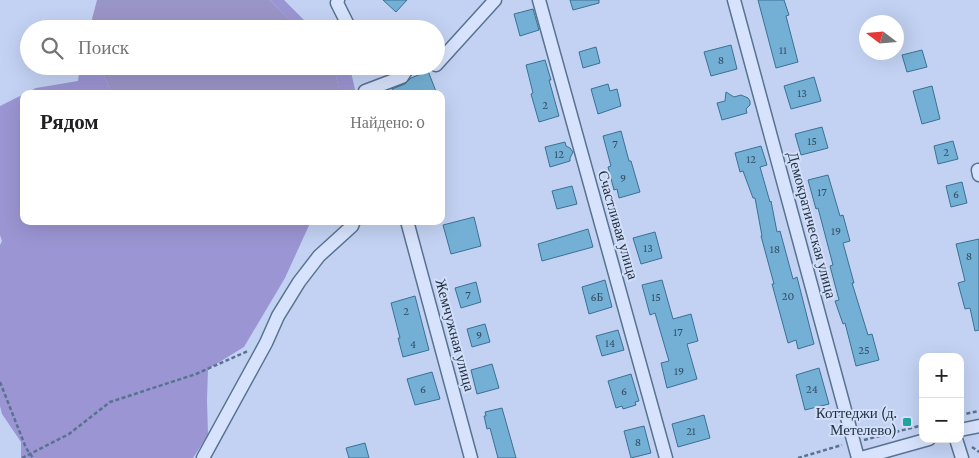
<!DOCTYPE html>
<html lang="ru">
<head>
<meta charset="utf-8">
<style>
  :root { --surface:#fff; --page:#f2f2f2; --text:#202124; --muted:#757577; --line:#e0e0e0 }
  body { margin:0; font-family:"Crimson Pro",serif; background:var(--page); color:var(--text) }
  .controls { position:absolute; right:15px; bottom:15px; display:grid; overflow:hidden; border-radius:10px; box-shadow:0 5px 20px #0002 }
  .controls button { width:45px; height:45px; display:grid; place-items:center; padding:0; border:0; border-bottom:1px solid var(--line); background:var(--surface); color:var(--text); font:25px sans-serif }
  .compass { position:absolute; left:859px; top:15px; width:45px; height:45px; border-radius:50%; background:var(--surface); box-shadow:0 5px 20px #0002; rotate:286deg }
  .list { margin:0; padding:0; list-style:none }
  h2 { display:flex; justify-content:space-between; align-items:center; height:65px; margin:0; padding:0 20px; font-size:21px }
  h2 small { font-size:16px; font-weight:400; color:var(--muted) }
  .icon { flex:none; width:28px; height:28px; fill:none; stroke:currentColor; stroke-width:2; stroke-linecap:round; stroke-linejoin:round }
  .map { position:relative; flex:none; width:979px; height:458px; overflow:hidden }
  .search { position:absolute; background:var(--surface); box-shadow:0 5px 20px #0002; left:20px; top:20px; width:425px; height:55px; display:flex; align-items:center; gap:12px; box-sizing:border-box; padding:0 18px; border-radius:28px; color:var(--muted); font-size:19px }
  .panel { position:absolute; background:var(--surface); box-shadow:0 5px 20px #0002; left:20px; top:90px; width:425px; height:135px; border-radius:10px }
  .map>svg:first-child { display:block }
  .green { fill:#9b95d3 }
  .cemetery { fill:#9a95c7 }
  .building { fill:#74b0d5; stroke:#3a7192 }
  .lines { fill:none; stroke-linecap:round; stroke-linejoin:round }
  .minor-casing { stroke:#577390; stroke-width:15 }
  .path { stroke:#577390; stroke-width:2.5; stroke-dasharray:4 2.5; stroke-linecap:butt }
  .minor { stroke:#d7e3fc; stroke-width:12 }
  .poi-dot { fill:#20a6a2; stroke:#d3dff9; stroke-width:2 }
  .labels { text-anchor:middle; stroke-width:4; stroke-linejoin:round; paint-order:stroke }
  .number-label { font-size:12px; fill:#334f64 }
  .street-label { font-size:15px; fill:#1d2f3e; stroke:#d3dff9 }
  .poi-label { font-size:15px; fill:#1d2f3e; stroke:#d3dff9; text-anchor:end }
</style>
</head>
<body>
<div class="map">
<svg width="979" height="458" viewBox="0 0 979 458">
  <rect width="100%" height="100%" fill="#c3d2f3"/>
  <g class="green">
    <polygon points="270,0 284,0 313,29 298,29"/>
    <polygon points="80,66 100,66 112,94 24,94 36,88 78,81"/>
    <polygon points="331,66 346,66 351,72 356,94 340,94 335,72"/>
    <polygon points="24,94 24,221 311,221 285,278 244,347 208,369 207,400 208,435 193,458 21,458 21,442 2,414 0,406 0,245 2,241 0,235 0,106"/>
  </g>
  <g class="cemetery">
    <polygon points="97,0 270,0 298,29 94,29 92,19"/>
    <polygon points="100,66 331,66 335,72 340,93 112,94"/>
  </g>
  <g class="building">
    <polygon points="383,0 407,0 396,12"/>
    <polygon points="570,0 599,0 599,3 573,10"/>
    <polygon points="758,0 784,0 789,15 786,16 798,62 776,68"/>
    <polygon points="533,9 539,30 520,36 514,14"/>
    <polygon points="731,45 737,69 711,76 704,52"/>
    <polygon points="596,47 600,63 583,68 579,52"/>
    <polygon points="922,50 927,67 907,72 902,55"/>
    <polygon points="545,60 551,80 549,80 559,116 539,122 531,94 533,93 526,65"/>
    <polygon points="428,71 437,94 394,94 392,89 405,84 411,78"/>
    <polygon points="814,77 821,101 791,109 784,86"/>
    <polygon points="608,84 610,91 617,89 621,106 598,114 591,89"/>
    <polygon points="932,86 940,119 922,124 913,91"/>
    <polygon points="726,92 734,97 741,95 748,98 750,101 750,105 746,109 747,113 722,120 717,103 725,101"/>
    <polygon points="822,127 828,148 801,155 795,134"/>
    <polygon points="621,131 629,161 631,161 640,192 619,198 617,189 614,190 608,167 611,166 603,136"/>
    <polygon points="953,141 958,159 938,164 934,146"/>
    <polygon points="565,142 566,146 570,148 573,152 570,158 570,161 550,167 545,147"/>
    <polygon points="761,146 767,165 760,167 770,202 771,201 777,232 780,231 793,279 797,277 814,344 798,349 796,340 788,343 772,284 774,284 761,236 762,236 755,198 753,198 743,171 740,172 735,153"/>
    <polygon points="828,175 840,216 843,215 850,241 843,243 854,283 852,283 868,335 872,334 879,360 856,366 845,323 843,324 835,301 839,300 830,266 833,265 818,208 816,209 808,180"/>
    <polygon points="962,182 967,203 951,207 946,186"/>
    <polygon points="572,186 577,204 557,209 552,191"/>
    <polygon points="474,217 481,246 451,254 443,225"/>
    <polygon points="588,229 593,247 542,261 538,244"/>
    <polygon points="655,232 662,258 641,264 633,238"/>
    <polygon points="979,239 979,330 975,331 970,308 965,309 958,283 965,281 956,244"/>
    <polygon points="605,280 612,307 589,314 582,287"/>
    <polygon points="662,280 673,319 691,314 698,341 687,344 697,379 667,388 661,363 669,361 655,313 650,315 642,285"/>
    <polygon points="476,282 481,302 461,308 455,288"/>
    <polygon points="415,296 429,350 403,357 398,338 400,338 391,303"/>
    <polygon points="485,324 490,342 472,347 467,329"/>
    <polygon points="618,330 624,350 602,356 596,336"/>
    <polygon points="492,364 499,388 477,394 471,370"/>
    <polygon points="819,368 829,404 805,410 796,375"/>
    <polygon points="432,372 440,399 415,405 407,379"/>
    <polygon points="631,374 639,401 635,402 636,405 623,409 622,406 616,408 608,381"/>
    <polygon points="502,408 513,447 516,458 498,458 490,428 487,429 484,416 486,416 485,412"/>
    <polygon points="704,415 710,438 678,447 672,424"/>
    <polygon points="644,426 651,453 631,458 624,431"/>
    <polygon points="365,443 369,458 349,458 346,448"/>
  </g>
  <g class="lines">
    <g class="minor-casing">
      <g id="minor">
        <polyline points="338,0 337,3 350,29"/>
        <polyline points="539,0 666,458"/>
        <polyline points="734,0 858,458"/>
        <polyline points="436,65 495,0"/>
        <polyline points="365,94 365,91 402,77 409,66"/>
        <polyline points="978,170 979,175"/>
        <polyline points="407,221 471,458"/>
        <polyline points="960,430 979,426"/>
        <polyline points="956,439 962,458"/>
        <polyline points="203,458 266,343 278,316 299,282 319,256 352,226 354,221"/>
        <polyline points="861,458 929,439"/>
      </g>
    </g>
    <g class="path">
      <polyline points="0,382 26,448 33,458"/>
      <polyline points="960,415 979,411"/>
      <polyline points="864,440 923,425"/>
      <polyline points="972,447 979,452"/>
      <polyline points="22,458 69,434 110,402 196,374 248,351"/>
      <polyline points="798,458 842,445"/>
    </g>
    <use href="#minor" class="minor"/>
  </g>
  <rect class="poi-dot" x="902" y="417" width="10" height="10" rx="2.5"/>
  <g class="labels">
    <g class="number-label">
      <text x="783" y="54">11</text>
      <text x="721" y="64">8</text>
      <text x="802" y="97">13</text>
      <text x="545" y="109">2</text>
      <text x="812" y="145">15</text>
      <text x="615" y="148">7</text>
      <text x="946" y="156">2</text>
      <text x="559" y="158">12</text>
      <text x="751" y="163">12</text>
      <text x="623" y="182">9</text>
      <text x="822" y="196">17</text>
      <text x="956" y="198">6</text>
      <text x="836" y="235">19</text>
      <text x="648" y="252">13</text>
      <text x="775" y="253">18</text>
      <text x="969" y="260">8</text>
      <text x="468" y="299">7</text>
      <text x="788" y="300">20</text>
      <text x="597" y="301">6Б</text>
      <text x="656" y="301">15</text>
      <text x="406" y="315">2</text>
      <text x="678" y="336">17</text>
      <text x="479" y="339">9</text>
      <text x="610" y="347">14</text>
      <text x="413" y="348">4</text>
      <text x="864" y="354">25</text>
      <text x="679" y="375">19</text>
      <text x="423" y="393">6</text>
      <text x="812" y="393">24</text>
      <text x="624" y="395">6</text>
      <text x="691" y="435">21</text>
      <text x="638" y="446">8</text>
    </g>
    <g class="street-label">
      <text transform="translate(618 225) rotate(74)" y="5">Счастливая улица</text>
      <text transform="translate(812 225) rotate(75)" y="5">Демократическая улица</text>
      <text transform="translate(455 335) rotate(75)" y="5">Жемчужная улица</text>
    </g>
    <g class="poi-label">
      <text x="897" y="418">Коттеджи (д.<tspan x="897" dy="17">Метелево)</tspan></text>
    </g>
  </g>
</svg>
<div class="controls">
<button>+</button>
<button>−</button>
</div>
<svg class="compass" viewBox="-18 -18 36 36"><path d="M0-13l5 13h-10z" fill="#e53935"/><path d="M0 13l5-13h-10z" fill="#757577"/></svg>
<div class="search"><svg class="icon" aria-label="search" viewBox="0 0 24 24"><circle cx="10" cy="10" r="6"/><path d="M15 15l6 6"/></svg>Поиск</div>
<section class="panel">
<h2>Рядом<small>Найдено: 0</small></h2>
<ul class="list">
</ul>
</section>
</div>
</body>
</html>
